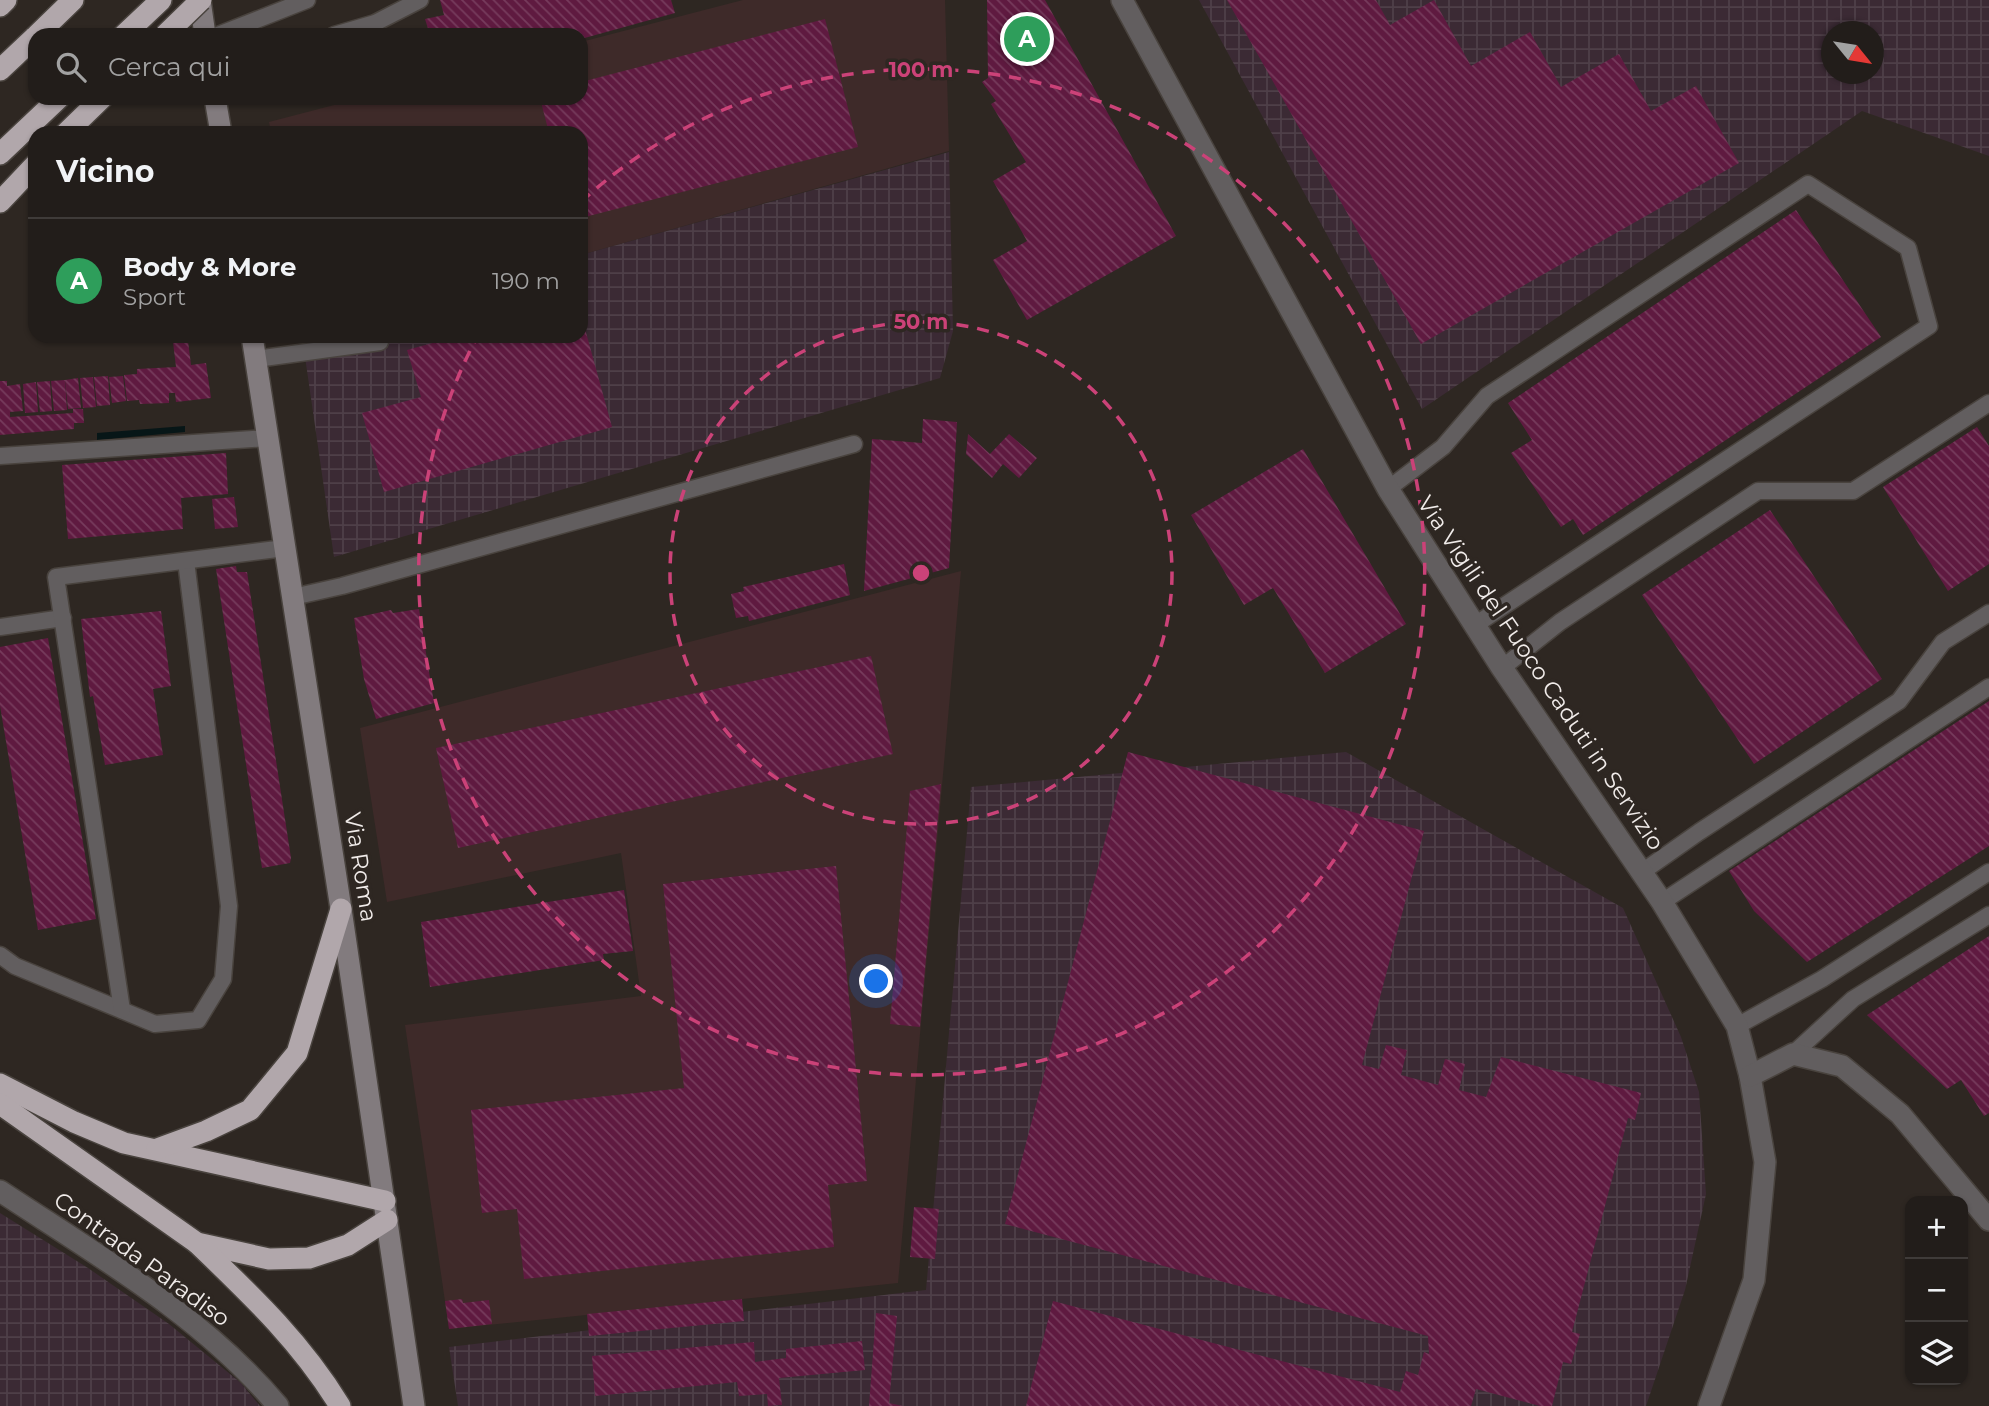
<!DOCTYPE html>
<html lang="it">
<head>
<meta charset="utf-8">
<style>
  :root { --surface:#221d1a; --page:#2a2623; --text:#f1f3f6; --muted:#a2a2a2; --line:#3f3b39; --accent:#f49e89 }
  body { margin:0; font-family:Montserrat,sans-serif; background:var(--page); color:var(--text) }
  .controls { position:absolute; right:21px; bottom:21px; display:grid; overflow:hidden; border-radius:14px; box-shadow:0 2px 5px #0004 }
  .controls button { width:63px; height:63px; display:grid; place-items:center; padding:0; border:0; border-bottom:2px solid var(--line); background:var(--surface); color:var(--text); font:35px sans-serif }
  .compass { position:absolute; left:1821px; top:21px; width:63px; height:63px; border-radius:50%; background:var(--surface); box-shadow:0 2px 5px #0004; rotate:120deg }
  .you { position:absolute; left:877px; top:982px; width:24px; height:24px; margin:-18px; border:5px solid #fff; border-radius:50%; background:#1a73e8; box-shadow:0 0 0 10px #1a73e833 }
  .badge { display:grid; place-items:center; width:46px; height:46px; border-radius:50%; background:var(--accent); color:#fff; font-size:23px; font-weight:700 }
  .pin { position:absolute; translate:-50% -50%; border:4px solid #fff; box-shadow:0 2px 7px #0006 }
  .list { margin:0; padding:0; list-style:none }
  h2 { display:flex; justify-content:space-between; align-items:center; height:91px; margin:0; padding:0 28px; font-size:30px }
  h2 small { font-size:23px; font-weight:400; color:var(--muted) }
  .list li { display:grid; grid-template-columns:46px 1fr auto; gap:21px; align-items:center; box-sizing:border-box; height:126px; padding:0 28px; border-top:2px solid var(--line) }
  .list b { display:block; font-size:26px; white-space:nowrap }
  .list p { margin:0; font-size:23px; white-space:nowrap; color:var(--muted) }
  .list em { font-size:23px; font-style:normal; color:var(--muted) }
  .icon { flex:none; width:38px; height:38px; fill:none; stroke:currentColor; stroke-width:2; stroke-linecap:round; stroke-linejoin:round }
  .map { position:relative; flex:none; width:1989px; height:1406px; overflow:hidden }
  .search { position:absolute; background:var(--surface); box-shadow:0 2px 5px #0004; left:28px; top:28px; width:560px; height:77px; display:flex; align-items:center; gap:18px; box-sizing:border-box; padding:0 24px; border-radius:21px; color:var(--muted); font-size:26px }
  .panel { position:absolute; background:var(--surface); box-shadow:0 2px 5px #0004; left:28px; top:126px; width:560px; height:217px; border-radius:21px }
  .map>svg:first-child { display:block }
  .commercial { fill:#3e2a29 }
  .industrial { fill:url(#industrial-grid); fill-rule:evenodd }
  .water { fill:#071617 }
  .building { fill:url(#building-back-hatch) }
  .lines { fill:none; stroke-linecap:round; stroke-linejoin:round }
  .lane-casing { stroke:#49433e; stroke-width:19 }
  .street-casing { stroke:#49433e; stroke-width:24 }
  .secondary-casing { stroke:#49433e; stroke-width:24 }
  .highway-casing { stroke:#49433e; stroke-width:24 }
  .lane { stroke:#625e5f; stroke-width:16 }
  .street { stroke:#625e5f; stroke-width:21 }
  .secondary { stroke:#827b7e; stroke-width:21 }
  .highway { stroke:#b1a7ab; stroke-width:21 }
  .highway-bridge-casing { stroke:#49433e; stroke-width:24; stroke-linecap:butt }
  .highway-bridge { stroke:#b1a7ab; stroke-width:21 }
  .ring { fill:none; stroke:#cb4278; stroke-width:3.5; stroke-dasharray:12 9 }
  .labels { text-anchor:middle; stroke-width:7; stroke-linejoin:round; paint-order:stroke }
  .street-label { font-size:23px; fill:#f1ecea; stroke:#2e2722 }
  .centre { fill:#cb4278; stroke:#2e2722; stroke-width:3.5 }
  .ring-label { font-size:21px; text-anchor:middle; font-weight:bold; fill:#cb4278; stroke:#2e2722; stroke-width:7; stroke-linejoin:round; paint-order:stroke }
</style>
</head>
<body>
<div class="map">
<svg width="1989" height="1406" viewBox="0 0 1989 1406">
  <defs>
    <pattern id="industrial-grid" width="8" height="8" patternUnits="userSpaceOnUse" patternTransform="scale(1.75)"><rect width="8" height="8" fill="#3b2a34"/><path d="M0 4h8M4 0v8" fill="none" stroke="#4e3f48"/></pattern>
    <pattern id="building-back-hatch" width="6" height="6" patternUnits="userSpaceOnUse" patternTransform="scale(1.75)"><rect width="6" height="6" fill="#5f1a40"/><path d="M-1 5l2 2M0 0l6 6M5-1l2 2" fill="none" stroke="#763b5c"/></pattern>
  </defs>
  <rect width="100%" height="100%" fill="#2e2722"/>
  <g class="commercial">
    <polygon points="743,0 945,0 949,151 581,255 581,133 271,133 269,122 361,98 581,98 581,42"/>
    <polygon points="961,571 898,1283 449,1329 405,1025 641,996 621,853 387,902 360,728"/>
  </g>
  <g class="industrial">
    <path d="M1199 0H1989V156L1862 111 1422 409ZM1832 32H1874V74H1832Z"/>
    <polygon points="949,152 953,331 940,378 334,557 302,336 581,336 581,255"/>
    <polygon points="1346,752 1623,908 1681,1037 1699,1092 1706,1194 1685,1290 1646,1406 458,1406 449,1347 926,1290 971,787"/>
    <polygon points="0,1213 88,1268 169,1324 241,1383 260,1406 0,1406"/>
  </g>
  <polygon class="water" points="185,426 185,432 97,440 97,433"/>
  <g class="building">
    <polygon points="440,0 671,0 675,13 581,39 581,35 430,35 425,19 444,15"/>
    <polygon points="987,0 1045,0 1176,236 1027,320 993,260 1027,241 993,181 1026,162 991,104 996,101 982,82 988,78"/>
    <polygon points="1227,0 1376,0 1390,25 1434,0 1471,66 1530,32 1561,87 1619,54 1651,111 1696,86 1739,163 1421,344"/>
    <polygon points="825,19 858,147 581,218 581,133 549,133 540,98 581,98 581,82"/>
    <polygon points="1796,210 1881,337 1583,535 1573,519 1561,527 1511,453 1532,440 1508,403"/>
    <polygon points="582,318 612,427 384,492 362,413 421,397 407,350 458,336 581,336"/>
    <polygon points="188,341 191,365 206,363 211,398 176,402 175,393 169,393 169,403 140,404 139,400 127,401 124,375 137,374 137,369 176,367 173,342"/>
    <polygon points="108,376 110,405 97,406 94,377"/>
    <polygon points="123,376 126,401 112,403 109,377"/>
    <polygon points="93,377 96,407 83,408 80,378"/>
    <polygon points="78,378 81,408 68,409 65,380"/>
    <polygon points="65,380 67,410 54,411 51,381"/>
    <polygon points="0,381 7,381 7,386 20,384 23,411 10,412 10,417 73,413 73,409 83,409 84,423 74,423 74,429 0,435"/>
    <polygon points="50,381 52,411 40,412 37,382"/>
    <polygon points="36,382 38,412 25,413 23,384"/>
    <polygon points="923,419 957,422 949,568 864,591 872,439 922,443"/>
    <polygon points="1977,427 1989,446 1989,564 1948,591 1883,487"/>
    <polygon points="968,434 990,454 1009,434 1037,458 1019,478 1003,464 992,478 966,454"/>
    <polygon points="1303,449 1406,624 1325,673 1273,588 1244,605 1191,515"/>
    <polygon points="226,453 228,494 181,498 183,529 68,539 62,465"/>
    <polygon points="234,497 238,527 215,529 212,499"/>
    <polygon points="1770,510 1882,679 1754,764 1642,595"/>
    <polygon points="844,564 850,595 749,621 748,616 736,618 731,594 744,591 743,587"/>
    <polygon points="236,566 237,572 247,572 291,858 290,863 262,868 216,569"/>
    <polygon points="419,609 434,703 376,719 364,679 354,618 391,610 393,613"/>
    <polygon points="161,611 171,686 153,689 163,755 105,765 93,696 90,697 81,619"/>
    <polygon points="48,638 96,919 38,930 0,706 0,647"/>
    <polygon points="871,656 893,754 458,848 436,748"/>
    <polygon points="1989,701 1989,846 1807,962 1754,911 1729,871"/>
    <polygon points="1128,752 1424,831 1362,1065 1379,1069 1386,1045 1407,1050 1401,1075 1438,1085 1445,1059 1465,1064 1459,1090 1486,1097 1501,1057 1641,1093 1635,1120 1628,1118 1572,1332 1580,1334 1571,1364 1563,1362 1552,1406 1540,1406 1476,1389 1471,1406 1026,1406 1053,1301 1400,1392 1406,1371 1418,1375 1424,1352 1429,1354 1428,1336 1005,1224"/>
    <polygon points="941,784 920,1027 890,1024 910,791"/>
    <polygon points="836,866 867,1181 828,1185 834,1247 524,1279 517,1209 482,1213 471,1110 684,1088 663,884"/>
    <polygon points="624,890 633,951 603,954 604,960 430,987 421,922"/>
    <polygon points="1989,936 1989,1113 1984,1116 1961,1080 1947,1089 1867,1015"/>
    <polygon points="914,1207 939,1209 935,1259 910,1257"/>
    <polygon points="462,1299 463,1303 489,1300 492,1324 449,1329 445,1301"/>
    <polygon points="742,1299 744,1321 589,1336 587,1314"/>
    <polygon points="876,1313 897,1316 889,1403 903,1406 869,1406"/>
    <polygon points="862,1341 865,1370 779,1378 782,1405 768,1406 767,1394 739,1396 737,1382 595,1396 592,1356 754,1342 755,1362 786,1358 786,1349"/>
  </g>
  <g class="lines">
    <g class="lane-casing">
      <g id="lane">
        <polyline points="218,35 307,0"/>
        <polyline points="334,35 375,23 420,0"/>
        <polyline points="256,359 380,342"/>
        <polyline points="0,456 268,438"/>
        <polyline points="1388,489 1443,447 1487,396 1808,184 1908,248 1929,326 1475,625"/>
        <polyline points="293,597 342,586 854,444"/>
        <polyline points="0,627 63,618"/>
        <polyline points="1502,668 1560,622 1758,491 1853,491 1989,403"/>
        <polyline points="1642,872 1699,832 1899,701 1943,642 1989,613"/>
        <polyline points="1662,902 1989,687"/>
        <polyline points="0,955 15,966 155,1024 198,1020 223,979 229,906 186,561"/>
        <polyline points="122,1010 56,577 285,548"/>
        <polyline points="1737,1026 1822,979 1989,872"/>
        <polyline points="1793,1054 1853,999 1989,915"/>
      </g>
    </g>
    <g class="street-casing">
      <g id="street">
        <polyline points="1122,0 1388,489 1502,668 1662,902 1737,1026 1750,1076 1765,1162 1754,1280 1709,1406"/>
        <polyline points="1750,1076 1793,1054 1842,1066 1900,1114 1989,1220"/>
        <path d="M0 1191C97 1255 203 1316 278 1406"/>
      </g>
    </g>
    <g class="secondary-casing">
      <g id="secondary">
        <polyline points="200,0 205,35"/>
        <polyline points="215,98 221,133"/>
        <polyline points="252,336 341,909 414,1406"/>
      </g>
    </g>
    <g class="highway-casing">
      <g id="highway">
        <polyline points="0,6 6,0"/>
        <polyline points="37,35 73,0"/>
        <polyline points="124,35 161,0"/>
        <polyline points="0,70 35,37"/>
        <polyline points="66,133 102,98"/>
        <polyline points="0,154 59,98"/>
        <polyline points="0,202 35,165"/>
        <polyline points="0,1084 74,1122 124,1143 385,1201"/>
        <polyline points="0,1104 197,1243 269,1259 309,1258 348,1245 387,1220"/>
        <polyline points="157,1149 206,1131 250,1110 297,1053 341,909"/>
        <path d="M197 1243C251 1295 301 1342 340 1406"/>
      </g>
    </g>
    <use href="#lane" class="lane"/>
    <use href="#street" class="street"/>
    <use href="#secondary" class="secondary"/>
    <use href="#highway" class="highway"/>
    <g class="highway-bridge-casing">
      <polyline id="highway-bridge" points="165,35 201,0"/>
    </g>
    <use href="#highway-bridge" class="highway-bridge"/>
  </g>
  <g class="ring">
    <circle cx="921" cy="573" r="251"/>
    <path d="M581 202A503 503 0 1 1 477 337"/>
  </g>
  <g class="labels">
    <g class="street-label">
      <text transform="translate(1541 673) rotate(56)" y="8">Via Vigili del Fuoco Caduti in Servizio</text>
      <text transform="translate(361 867) rotate(81)" y="8">Via Roma</text>
      <text transform="translate(142 1259) rotate(36)" y="8">Contrada Paradiso</text>
    </g>
  </g>
  <circle cx="921" cy="573" r="10" class="centre"/>
  <g class="ring-label">
    <text x="921" y="77">100 m</text>
    <text x="921" y="329">50 m</text>
  </g>
</svg>
<div class="controls">
<button>+</button>
<button>−</button>
<button><svg class="icon" aria-label="layers" viewBox="0 0 24 24"><path d="M12 4l9 5-9 5-9-5zM3 14l9 5 9-5"/></svg></button>
</div>
<svg class="compass" viewBox="-18 -18 36 36"><path d="M0-13l5 13h-10z" fill="#e53935"/><path d="M0 13l5-13h-10z" fill="#a2a2a2"/></svg>
<div class="you"></div>
<div class="pin badge" style="left:1027px;top:39px;background:#2e9e5b">A</div>
<div class="search"><svg class="icon" aria-label="search" viewBox="0 0 24 24"><circle cx="10" cy="10" r="6"/><path d="M15 15l6 6"/></svg>Cerca qui</div>
<section class="panel">
<h2>Vicino<small></small></h2>
<ul class="list">
<li><span class="badge" style="background:#2e9e5b">A</span><div><b>Body &amp; More</b><p>Sport</p></div><em>190 m</em></li>
</ul>
</section>
</div>
</body>
</html>
